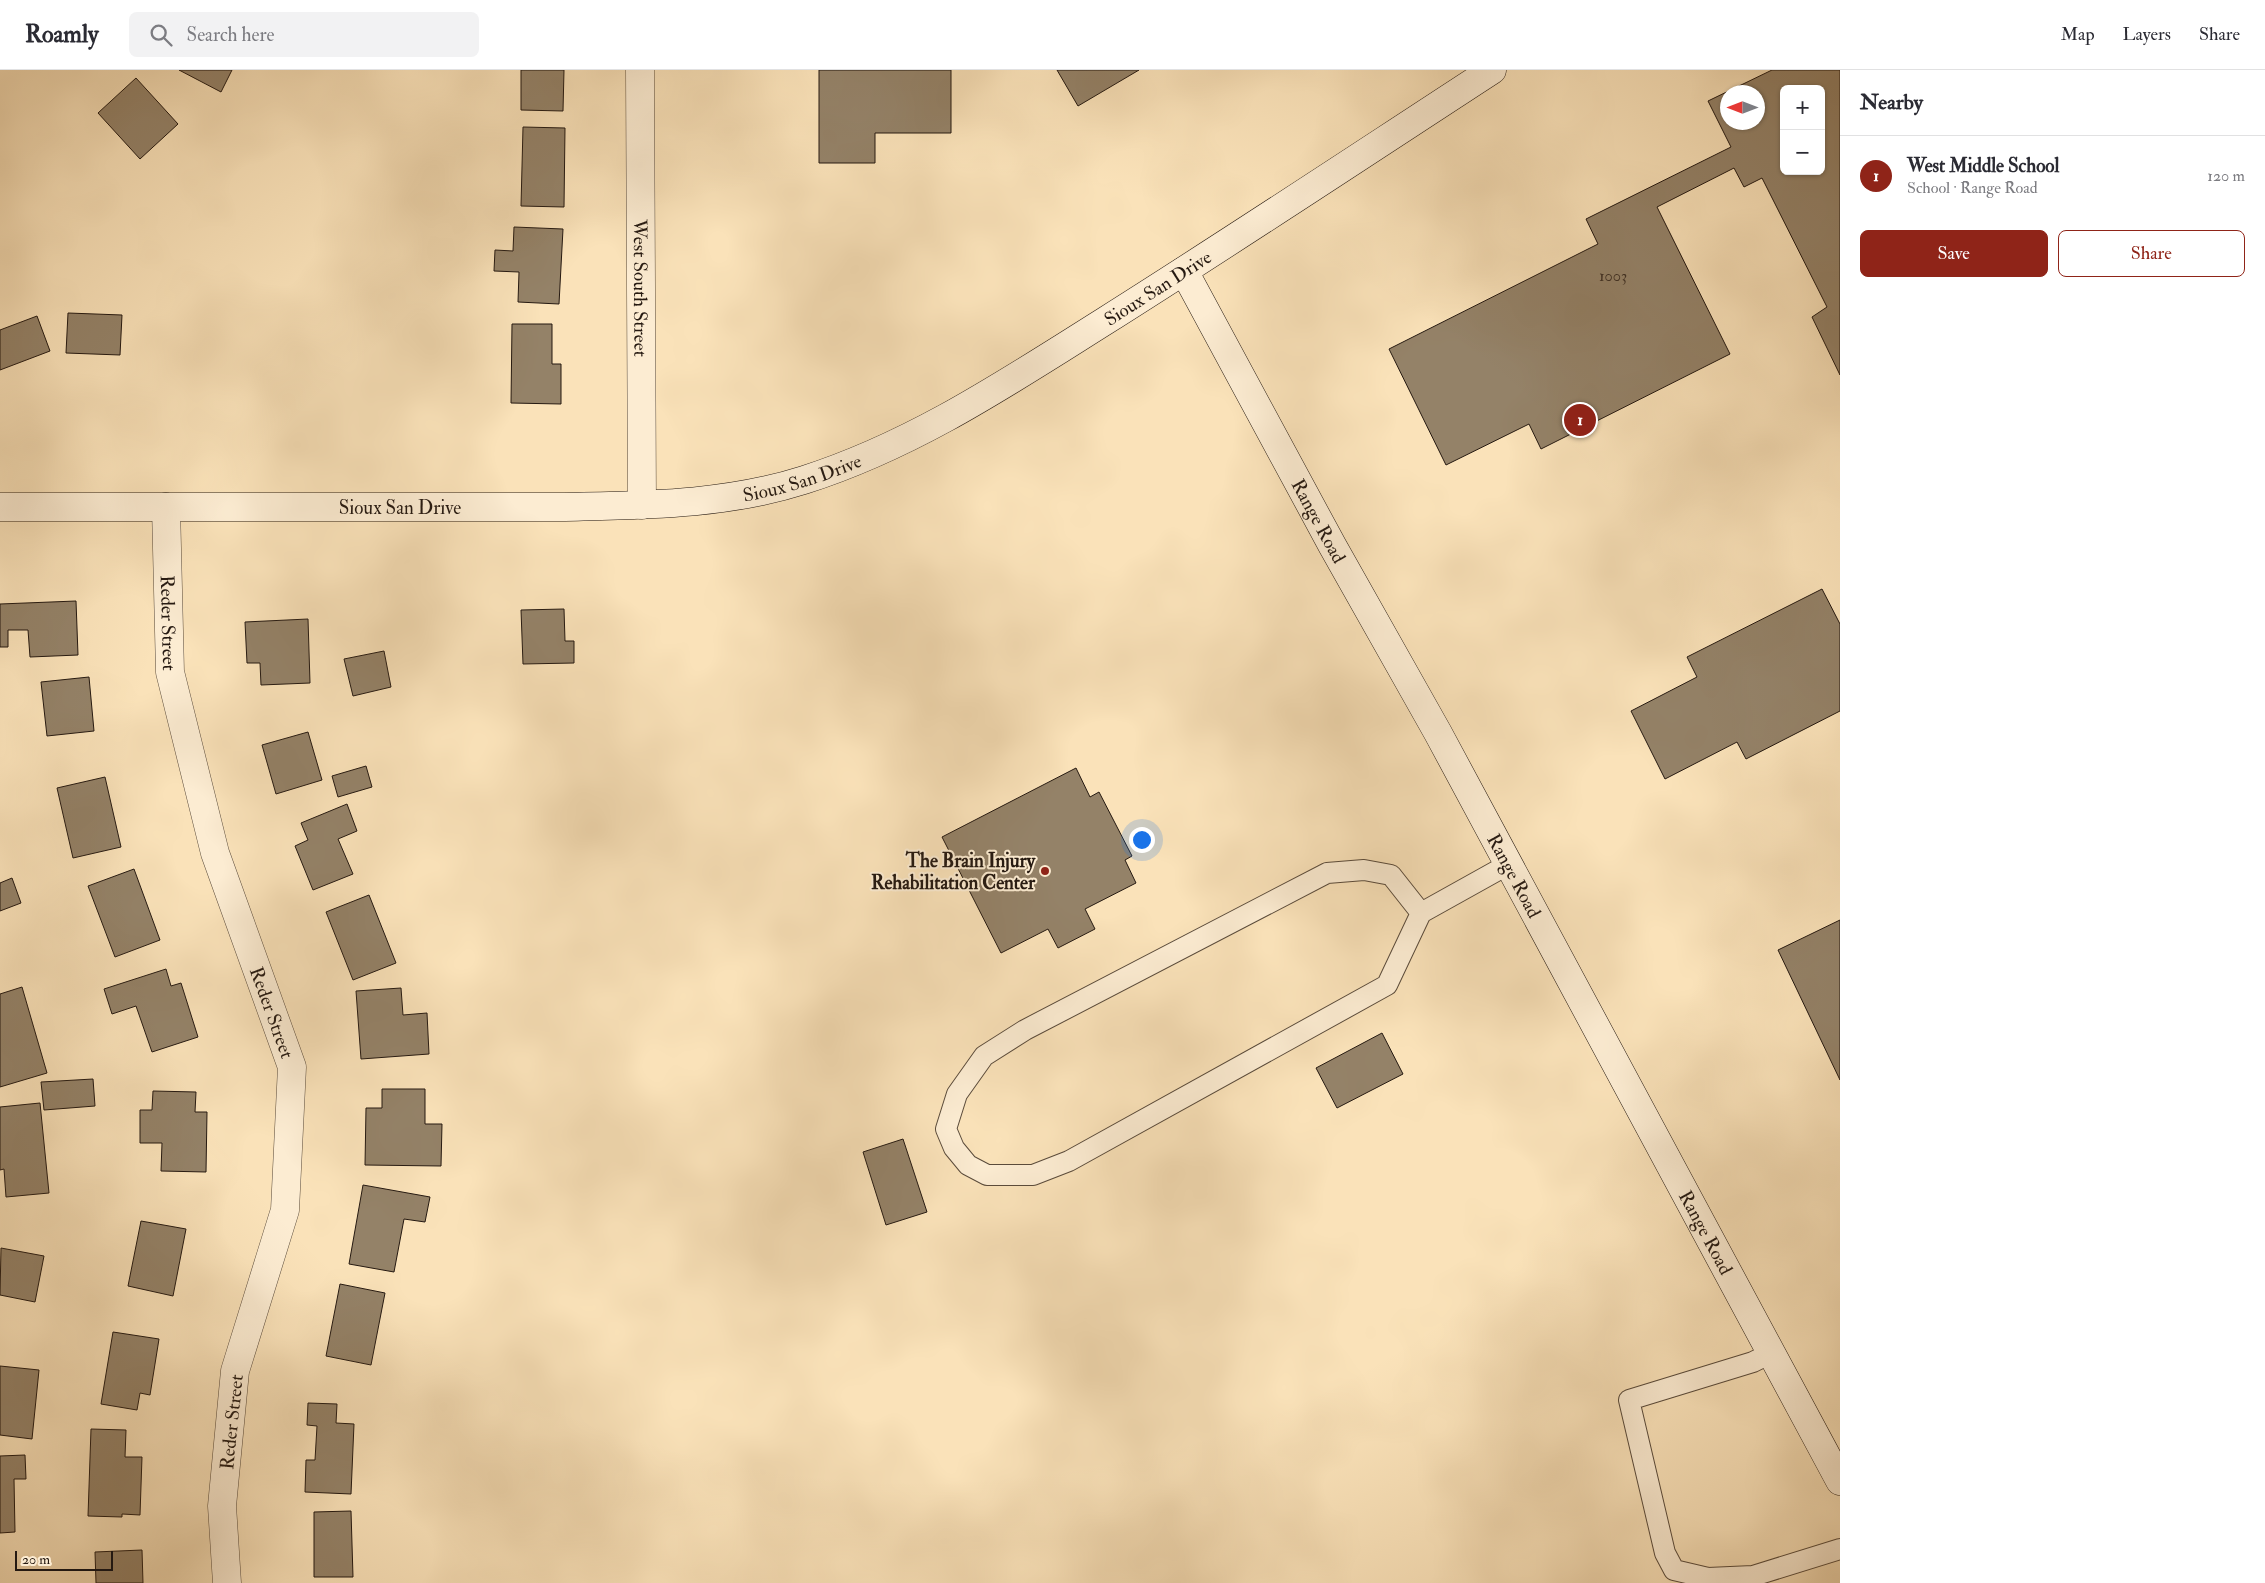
<!DOCTYPE html>
<html lang="en">
<head>
<meta charset="utf-8">
<style>
  :root { --surface:#fff; --page:#f2f2f3; --text:#2b2b33; --muted:#7c7c81; --line:#e1e1e2; --accent:#8f2418 }
  body { margin:0; font-family:"IM FELL Double Pica",serif; background:var(--page); color:var(--text) }
  .controls { position:absolute; right:15px; top:15px; display:grid; overflow:hidden; border-radius:8px; box-shadow:0 1px 4px #0004 }
  .controls button { width:45px; height:45px; display:grid; place-items:center; padding:0; border:0; border-bottom:1px solid var(--line); background:var(--surface); color:var(--text); font:25px sans-serif }
  .compass { position:absolute; left:1720px; top:15px; width:45px; height:45px; border-radius:50%; background:var(--surface); box-shadow:0 1px 4px #0004; rotate:270deg }
  .scale { position:absolute; left:15px; bottom:12px; width:98px; box-sizing:border-box; padding-left:5px; border:2px solid #251911; border-top:0; font-size:14px; line-height:18px; white-space:nowrap; color:#251911; -webkit-text-stroke:4px #fcecd2; paint-order:stroke }
  .you { position:absolute; left:1141px; top:769px; width:18px; height:18px; margin:-12px; border:4px solid #fff; border-radius:50%; background:#1a73e8; box-shadow:0 0 0 8px #1a73e833 }
  .badge { display:grid; place-items:center; width:32px; height:32px; border-radius:50%; background:var(--accent); color:#fff; font-size:16px; font-weight:700 }
  .pin { position:absolute; translate:-50% -50%; border:2px solid #fff; box-shadow:0 1px 5px #0006 }
  .list { margin:0; padding:0; list-style:none }
  h2 { display:flex; justify-content:space-between; align-items:center; height:65px; margin:0; padding:0 20px; font-size:21px }
  h2 small { font-size:16px; font-weight:400; color:var(--muted) }
  .list li { display:grid; grid-template-columns:32px 1fr auto; gap:15px; align-items:center; box-sizing:border-box; height:80px; padding:0 20px; border-top:1px solid var(--line) }
  .list b { display:block; font-size:19px; white-space:nowrap }
  .list p { margin:0; font-size:16px; white-space:nowrap; color:var(--muted) }
  .list em { font-size:16px; font-style:normal; color:var(--muted) }
  .actions { display:flex; gap:10px; padding:15px 20px }
  .actions a { flex:1; padding:11px 0; border:1px solid var(--accent); border-radius:8px; text-align:center; font-size:18px; color:var(--accent) }
  .actions .main { background:var(--accent); color:#fff }
  .icon { flex:none; width:28px; height:28px; fill:none; stroke:currentColor; stroke-width:2; stroke-linecap:round; stroke-linejoin:round }
  .map { position:relative; flex:none; width:1840px; height:1513px; overflow:hidden }
  header { display:flex; align-items:center; gap:30px; box-sizing:border-box; height:70px; padding:0 25px; background:var(--surface); border-bottom:1px solid var(--line) }
  header strong { font-size:24px }
  nav { display:flex; gap:28px; margin-inline-start:auto; font-size:18px }
  .search { width:350px; height:45px; background:var(--page); display:flex; align-items:center; gap:12px; box-sizing:border-box; padding:0 18px; border-radius:8px; color:var(--muted); font-size:19px }
  main { display:flex }
  aside { flex:1; background:var(--surface) }
  .map>svg:first-child { display:block }
  .building { fill:#948268; stroke:#251911; fill-rule:evenodd }
  .lines { fill:none; stroke-linecap:round; stroke-linejoin:round }
  .lane-casing { stroke:#5a4b3b; stroke-width:22 }
  .street-casing { stroke:#5a4b3b; stroke-width:29 }
  .secondary-casing { stroke:#251911; stroke-width:29 }
  .lane { stroke:#fcecd2; stroke-width:20 }
  .street { stroke:#fcecd2; stroke-width:28 }
  .secondary { stroke:#fcecd2; stroke-width:28 }
  .poi-dot { fill:#8f2418; stroke:#fcecd2; stroke-width:2 }
  .labels { text-anchor:middle; stroke-width:4; stroke-linejoin:round; paint-order:stroke }
  .number-label { font-size:16px; fill:#413327 }
  .street-label { font-size:19px; fill:#251911; stroke:#fcecd2 }
  .poi-label { font-size:19px; font-weight:bold; fill:#251911; stroke:#fcecd2; text-anchor:end }
</style>
</head>
<body>
<header>
<strong>Roamly</strong>
<div class="search"><svg class="icon" aria-label="search" viewBox="0 0 24 24"><circle cx="10" cy="10" r="6"/><path d="M15 15l6 6"/></svg>Search here</div>
<nav><a>Map</a><a>Layers</a><a>Share</a></nav>
</header>
<main>
<div class="map">
<svg width="1840" height="1513" viewBox="0 0 1840 1513">
  <rect width="100%" height="100%" fill="#fae2b9"/>
  <filter id="stains"><feTurbulence type="fractalNoise" baseFrequency=".004" numOctaves="4"/><feColorMatrix values="0 0 0 0 .2 0 0 0 0 .09 0 0 0 0 .02 0 0 0 .5 -.17"/></filter>
  <radialGradient id="worn" r=".72"><stop offset=".6" stop-color="#630" stop-opacity="0"/><stop offset="1" stop-color="#630" stop-opacity=".3"/></radialGradient>
  <g class="building">
    <polygon points="179,0 232,0 221,22"/>
    <polygon points="521,0 564,0 563,41 521,40"/>
    <polygon points="819,0 951,0 951,63 875,63 875,93 819,93"/>
    <polygon points="1057,0 1139,0 1078,36"/>
    <path d="M1772 0H1840V305L1812 247 1827 237 1762 108 1744 117 1734 98 1657 137 1730 284 1541 379 1529 354 1446 395 1389 279 1598 174 1586 149 1731 77 1708 31ZM1784 19H1821V101H1784ZM1728 22H1758V52H1728Z"/>
    <polygon points="136,8 178,54 140,89 98,43"/>
    <polygon points="523,57 565,58 564,137 521,136"/>
    <polygon points="514,157 563,159 559,234 518,232 519,202 494,201 495,180 513,181"/>
    <polygon points="68,243 122,245 120,285 66,283"/>
    <polygon points="37,246 50,281 0,300 0,260"/>
    <polygon points="512,254 552,254 552,294 561,294 561,334 511,333"/>
    <polygon points="1822,519 1840,554 1840,641 1746,689 1737,672 1665,709 1631,641 1697,607 1687,587"/>
    <polygon points="76,531 78,585 30,587 28,560 8,560 8,577 0,577 0,534"/>
    <polygon points="564,539 565,571 574,571 574,593 523,594 521,540"/>
    <polygon points="308,549 310,613 261,615 260,593 247,593 245,552"/>
    <polygon points="384,581 391,617 353,626 344,589"/>
    <polygon points="89,607 94,661 47,666 41,612"/>
    <polygon points="308,662 322,710 276,724 262,675"/>
    <polygon points="366,696 372,717 338,727 332,706"/>
    <polygon points="1076,698 1090,727 1099,722 1132,786 1125,790 1136,813 1085,839 1095,859 1058,878 1048,859 1001,883 942,767"/>
    <polygon points="105,707 121,777 73,788 57,718"/>
    <polygon points="347,734 357,761 338,769 353,804 313,820 295,776 308,770 301,753"/>
    <polygon points="134,799 160,870 115,887 88,816"/>
    <polygon points="12,808 21,833 0,841 0,813"/>
    <polygon points="369,825 396,893 353,910 326,842"/>
    <polygon points="1840,850 1840,1010 1778,880"/>
    <polygon points="166,899 171,916 181,913 198,967 152,982 136,936 112,944 104,919"/>
    <polygon points="22,917 47,1003 0,1017 0,924"/>
    <polygon points="401,918 403,945 427,943 429,984 361,989 356,921"/>
    <polygon points="1382,963 1403,1004 1337,1038 1316,998"/>
    <polygon points="93,1009 95,1036 44,1040 41,1012"/>
    <polygon points="382,1019 425,1019 425,1054 442,1054 441,1096 365,1095 366,1038 382,1038"/>
    <polygon points="153,1021 196,1022 195,1042 207,1042 206,1102 161,1101 162,1073 140,1073 140,1040 152,1040"/>
    <polygon points="40,1033 49,1123 6,1127 4,1099 0,1100 0,1037"/>
    <polygon points="903,1069 927,1142 886,1155 863,1082"/>
    <polygon points="363,1115 430,1127 425,1152 404,1149 394,1202 349,1194"/>
    <polygon points="141,1151 186,1159 173,1226 128,1216"/>
    <polygon points="1,1178 44,1186 35,1232 0,1225"/>
    <polygon points="340,1214 385,1223 371,1295 326,1286"/>
    <polygon points="113,1262 159,1269 150,1325 140,1323 137,1340 101,1334"/>
    <polygon points="0,1296 39,1300 32,1369 0,1365"/>
    <polygon points="308,1333 337,1334 336,1353 354,1354 351,1424 305,1422 306,1390 315,1390 317,1356 307,1355"/>
    <polygon points="91,1359 126,1360 125,1387 142,1387 140,1445 122,1444 122,1447 88,1446"/>
    <polygon points="25,1385 26,1409 14,1409 15,1462 0,1463 0,1386"/>
    <polygon points="351,1441 353,1507 314,1507 314,1442"/>
    <polygon points="142,1480 143,1513 96,1513 95,1482"/>
  </g>
  <g class="lines">
    <g class="lane-casing">
      <g id="lane">
        <polyline points="1421,843 1391,805 1364,800 1327,803 1025,960 984,986 957,1024 946,1059 954,1078 968,1095 987,1105 1033,1105 1069,1091 1387,915 1421,843 1509,794"/>
        <polyline points="1771,1283 1753,1292 1629,1330 1665,1483 1674,1500 1708,1508 1753,1506 1840,1479"/>
      </g>
    </g>
    <g class="street-casing">
      <g id="street">
        <path id="s1" d="M640 0 642 435"/>
        <path id="s2" d="M166 437 170 602 215 783 292 997 285 1140 235 1301 222 1436 227 1513"/>
      </g>
    </g>
    <g class="secondary-casing">
      <g id="secondary">
        <path id="s3" d="M1184 201 1332 475 1438 663 1840 1411"/>
        <path id="s4" d="M0 437H565C645 435 726 435 804 410 914 375 1008 312 1105 251 1235 169 1363 84 1492 0"/>
      </g>
    </g>
    <use href="#lane" class="lane"/>
    <use href="#street" class="street"/>
    <use href="#secondary" class="secondary"/>
  </g>
  <circle class="poi-dot" cx="1045" cy="801" r="5"/>
  <g class="labels">
    <g class="number-label">
      <text x="1613" y="211">1003</text>
    </g>
    <g class="street-label">
      <text dy="7" stroke="none"><textPath href="#s1" startOffset="218">West South Street</textPath></text>
      <text dy="7" stroke="none"><textPath href="#s4" startOffset="1210">Sioux San Drive</textPath></text>
      <text dy="7" stroke="none"><textPath href="#s4" startOffset="805">Sioux San Drive</textPath></text>
      <text dy="7" stroke="none"><textPath href="#s4" startOffset="400">Sioux San Drive</textPath></text>
      <text dy="7" stroke="none"><textPath href="#s3" startOffset="284">Range Road</textPath></text>
      <text dy="7" stroke="none"><textPath href="#s2" startOffset="116">Reder Street</textPath></text>
      <text dy="7" stroke="none"><textPath href="#s3" startOffset="689">Range Road</textPath></text>
      <text dy="7" stroke="none"><textPath href="#s2" startOffset="521">Reder Street</textPath></text>
      <text dy="7" stroke="none"><textPath href="#s3" startOffset="1094">Range Road</textPath></text>
      <text transform="translate(231 1352) rotate(-84)" y="7">Reder Street</text>
    </g>
    <g class="poi-label">
      <text x="1035" y="797">The Brain Injury<tspan x="1035" dy="22">Rehabilitation Center</tspan></text>
    </g>
  </g>
  <rect width="100%" height="100%" filter="url(#stains)"/>
  <rect width="100%" height="100%" fill="url(#worn)"/>
</svg>
<div class="controls">
<button>+</button>
<button>−</button>
</div>
<svg class="compass" viewBox="-18 -18 36 36"><path d="M0-13l5 13h-10z" fill="#e53935"/><path d="M0 13l5-13h-10z" fill="#7c7c81"/></svg>
<div class="scale">20 m</div>
<div class="you"></div>
<div class="pin badge" style="left:1580px;top:350px">1</div>
</div>
<aside>
<h2>Nearby<small></small></h2>
<ul class="list">
<li><span class="badge">1</span><div><b>West Middle School</b><p>School · Range Road</p></div><em>120 m</em></li>
</ul>
<div class="actions"><a class="main">Save</a><a>Share</a></div>
</aside>
</main>
</body>
</html>
